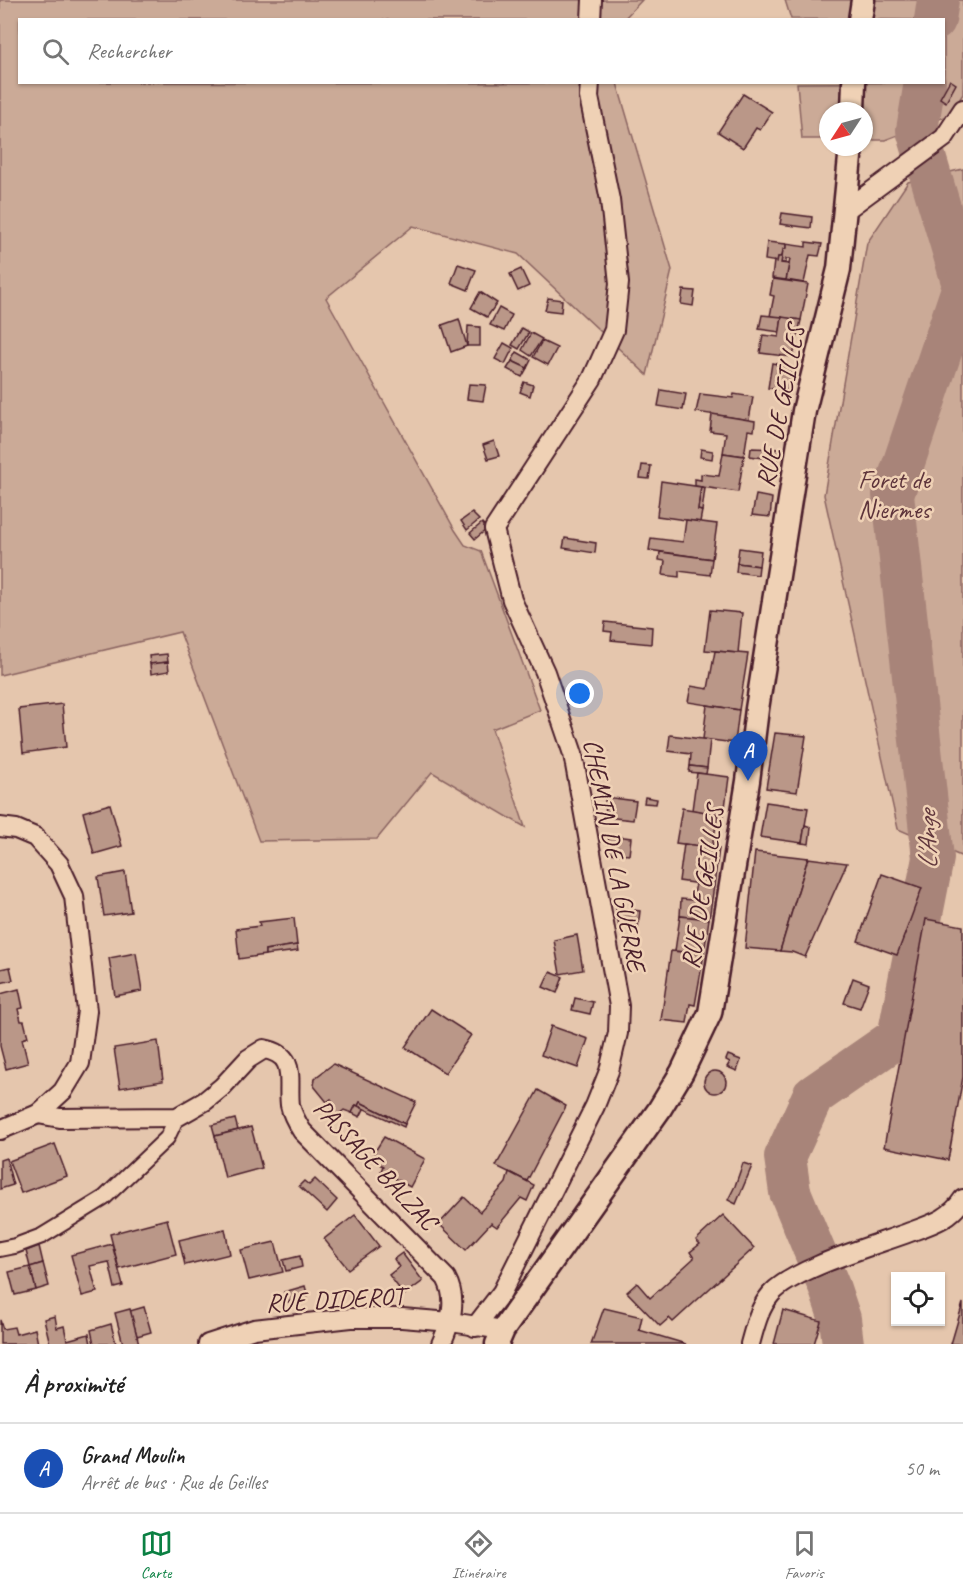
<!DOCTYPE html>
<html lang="fr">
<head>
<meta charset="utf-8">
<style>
  :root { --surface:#fff; --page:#f6f6f6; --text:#222; --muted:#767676; --line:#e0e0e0; --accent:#0b8043 }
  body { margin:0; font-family:Caveat,sans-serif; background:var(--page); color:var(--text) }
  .controls { position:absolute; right:18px; bottom:18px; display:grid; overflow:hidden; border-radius:0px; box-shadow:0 2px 4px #0004 }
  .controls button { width:54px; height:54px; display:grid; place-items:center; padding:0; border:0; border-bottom:2px solid var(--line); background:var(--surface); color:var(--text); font:30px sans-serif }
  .compass { position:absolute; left:819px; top:102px; width:54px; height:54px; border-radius:50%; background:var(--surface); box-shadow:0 2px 4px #0004; rotate:234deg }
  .you { position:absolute; left:580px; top:694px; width:21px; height:21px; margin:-15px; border:4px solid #fff; border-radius:50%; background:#1a73e8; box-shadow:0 0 0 9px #1a73e833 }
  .badge { display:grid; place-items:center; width:39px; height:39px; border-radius:50%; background:var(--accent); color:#fff; font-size:20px; font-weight:700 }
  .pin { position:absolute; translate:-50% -50px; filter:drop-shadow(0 2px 3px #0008) }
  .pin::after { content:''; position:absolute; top:32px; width:21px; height:18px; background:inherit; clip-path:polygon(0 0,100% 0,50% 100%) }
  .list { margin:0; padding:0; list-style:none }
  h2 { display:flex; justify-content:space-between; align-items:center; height:78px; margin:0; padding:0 24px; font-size:26px }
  h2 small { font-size:20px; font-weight:400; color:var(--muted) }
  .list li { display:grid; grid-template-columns:39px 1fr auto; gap:18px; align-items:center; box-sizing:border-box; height:90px; padding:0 24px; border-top:2px solid var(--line) }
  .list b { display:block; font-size:22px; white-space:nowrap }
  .list p { margin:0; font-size:20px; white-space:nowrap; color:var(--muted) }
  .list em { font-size:20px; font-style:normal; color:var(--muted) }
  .icon { flex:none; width:33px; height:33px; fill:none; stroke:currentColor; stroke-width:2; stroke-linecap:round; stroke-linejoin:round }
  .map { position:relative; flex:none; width:963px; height:1344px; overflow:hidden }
  .search { position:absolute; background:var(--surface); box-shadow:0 2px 4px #0004; left:18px; right:18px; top:18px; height:66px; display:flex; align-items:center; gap:15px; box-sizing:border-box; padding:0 21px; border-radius:0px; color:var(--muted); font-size:22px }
  .sheet { height:168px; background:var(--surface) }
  nav { display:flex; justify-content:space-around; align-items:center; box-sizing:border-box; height:84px; border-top:2px solid var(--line); background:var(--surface); font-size:16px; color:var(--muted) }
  nav a { display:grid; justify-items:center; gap:3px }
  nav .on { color:var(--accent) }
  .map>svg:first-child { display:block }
  .green { fill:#cbaa97; stroke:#8a6461; stroke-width:1.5 }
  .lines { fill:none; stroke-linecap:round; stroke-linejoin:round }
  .river { stroke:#a88479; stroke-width:42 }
  .building { fill:#ba9788; stroke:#4a1f2b; stroke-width:1.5 }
  .pedestrian-casing { stroke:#4a1f2b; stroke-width:18 }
  .minor-casing { stroke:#4a1f2b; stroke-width:22 }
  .tertiary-casing { stroke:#4a1f2b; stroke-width:27 }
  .pedestrian { stroke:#efd1b5; stroke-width:14 }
  .minor { stroke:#efd1b5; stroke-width:18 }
  .tertiary { stroke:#efd1b5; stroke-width:22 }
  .labels { text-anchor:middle; stroke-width:5; stroke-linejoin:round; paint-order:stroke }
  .street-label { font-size:26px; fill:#4a1f2b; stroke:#efd1b5 }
  .park-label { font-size:26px; fill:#5d343b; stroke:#efd1b5 }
  .water-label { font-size:27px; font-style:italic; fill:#62383e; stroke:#efd1b5 }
</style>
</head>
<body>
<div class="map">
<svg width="963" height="1344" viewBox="0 0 963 1344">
  <rect width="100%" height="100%" fill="#e5c6ad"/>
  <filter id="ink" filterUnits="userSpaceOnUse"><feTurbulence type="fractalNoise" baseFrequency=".0167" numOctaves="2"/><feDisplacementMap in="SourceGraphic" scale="12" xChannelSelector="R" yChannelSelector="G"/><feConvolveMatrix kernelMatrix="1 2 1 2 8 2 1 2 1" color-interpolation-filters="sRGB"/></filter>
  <g filter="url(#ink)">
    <g class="green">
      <polygon points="0,0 642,0 623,20 20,20 20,82 617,83 672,270 647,375 518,254 413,226 326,298 455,530 465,545 481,551 540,710 492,729 525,827 432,772 377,839 259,841 180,632 0,675"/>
      <polygon points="785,0 963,0 963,94 950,115 885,140 864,140 864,111 828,111 828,139 802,139 797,83 944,82 944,20 791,19"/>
      <polygon points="963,169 963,857 898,829 824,495 867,243 908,182"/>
    </g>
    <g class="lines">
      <g class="river">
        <polyline points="935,20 938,0"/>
        <polyline points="925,82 917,130 963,285"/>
        <polyline points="843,1344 840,1319 829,1286 790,1192 785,1157 813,1096 898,1037 933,858 893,495 963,286"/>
      </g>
    </g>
    <g class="building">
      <polygon points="950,80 956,84 946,102 940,98"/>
      <polygon points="743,94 772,112 760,130 756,128 743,148 718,132"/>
      <polygon points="782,213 812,217 811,228 780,224"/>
      <polygon points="767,242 786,244 786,248 783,250 782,257 778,257 777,262 765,260"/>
      <polygon points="806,242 822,244 819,256 810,255 804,283 786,280 790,259 786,259 786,263 781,263 783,250 786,248 786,244 806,247"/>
      <polygon points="778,257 782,257 781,263 789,264 786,280 772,278 774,261 777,262"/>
      <polygon points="458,264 476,270 468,290 451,283"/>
      <polygon points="521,269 529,286 518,291 510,274"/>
      <polygon points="773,279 808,284 801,320 770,316 774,296 770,295"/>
      <polygon points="683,290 695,291 693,306 681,304"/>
      <polygon points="480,292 497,303 487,317 471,308"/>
      <polygon points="548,298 562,300 561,312 545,310"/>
      <polygon points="499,308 512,315 504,331 490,325"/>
      <polygon points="762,315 782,317 780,332 759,329"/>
      <polygon points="782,317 801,320 793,357 760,353 763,335 779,337"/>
      <polygon points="459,319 467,346 451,352 442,325"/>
      <polygon points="468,326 480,327 480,346 467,346"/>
      <polygon points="522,328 529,332 519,349 512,345"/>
      <polygon points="531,333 542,339 531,356 522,350"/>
      <polygon points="542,341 557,348 548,365 533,357"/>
      <polygon points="504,343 513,348 505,364 495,359"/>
      <polygon points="517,352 531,360 527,368 512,361"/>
      <polygon points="512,361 527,368 522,377 507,369"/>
      <polygon points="772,363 792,367 788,390 768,388"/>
      <polygon points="524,382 533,385 530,396 520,392"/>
      <polygon points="469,384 486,385 483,401 467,399"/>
      <polygon points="661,390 686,394 683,410 658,406"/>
      <polygon points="700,394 733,398 734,394 753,397 749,420 696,412"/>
      <polygon points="712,414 755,421 754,431 748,430 744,456 723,453 726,433 710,431"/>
      <polygon points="494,441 499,456 488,459 483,445"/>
      <polygon points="751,448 779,449 777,460 750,456"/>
      <polygon points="701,449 713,451 712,459 700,457"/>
      <polygon points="723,453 744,456 738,492 695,486 695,479 701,480 701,474 719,476"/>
      <polygon points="642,465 651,466 649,479 640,478"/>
      <polygon points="661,481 701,487 698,510 702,511 700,522 657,516"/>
      <polygon points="701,487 705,488 702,511 698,510"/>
      <polygon points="756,495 772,498 770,517 752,515"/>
      <polygon points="472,513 479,520 467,530 461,521"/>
      <polygon points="686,520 717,524 712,559 649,550 651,538 683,542"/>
      <polygon points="482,523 487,529 475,539 470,533"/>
      <polygon points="565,538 596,543 595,553 563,548"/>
      <polygon points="739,548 761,551 759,566 737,563"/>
      <polygon points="660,552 712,559 710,575 679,571 679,577 663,575 665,561 659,560"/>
      <polygon points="737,563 759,566 758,575 736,572"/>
      <polygon points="710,610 742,613 738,653 705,650"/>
      <polygon points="605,622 652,627 651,644 611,640 612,632 604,631"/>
      <polygon points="715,651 748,654 739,710 688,702 691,686 708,689"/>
      <polygon points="167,654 168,662 150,664 149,656"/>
      <polygon points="168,662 169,671 151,674 150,664"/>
      <polygon points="62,704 66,747 23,753 19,709"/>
      <polygon points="707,705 739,710 735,743 703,739"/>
      <polygon points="775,733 806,736 797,792 766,788"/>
      <polygon points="670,735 710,740 707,768 690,766 691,754 668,751"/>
      <polygon points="690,766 707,768 706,774 689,772"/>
      <polygon points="697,773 729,777 724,815 692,810"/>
      <polygon points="605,797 636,801 633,820 606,817"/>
      <polygon points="645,797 657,799 656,804 644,803"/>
      <polygon points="766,802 808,808 802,843 760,837"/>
      <polygon points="110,804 122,846 94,854 83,812"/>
      <polygon points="682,808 718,814 712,848 676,843"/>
      <polygon points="805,825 811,827 809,844 802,843"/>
      <polygon points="608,835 631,838 629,855 609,853"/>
      <polygon points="684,844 719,848 714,886 679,881"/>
      <polygon points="755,852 808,858 780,951 745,948"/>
      <polygon points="808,858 847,863 805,957 792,952 780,951"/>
      <polygon points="125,872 131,912 104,916 98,877"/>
      <polygon points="882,874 922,888 897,955 858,941"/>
      <polygon points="696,883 714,886 709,919 680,916 681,899 693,900"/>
      <polygon points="616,908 640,911 638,928 619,927"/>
      <polygon points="680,916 709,919 704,954 675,951"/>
      <polygon points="294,918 297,945 265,950 265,955 239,959 236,929 260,926 259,922"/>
      <polygon points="926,919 963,926 963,1077 948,1160 884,1147"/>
      <polygon points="577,935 583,970 560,974 554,940"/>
      <polygon points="297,945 298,951 265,955 265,950"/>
      <polygon points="671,951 704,954 695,1005 690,1004 687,1023 661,1020"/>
      <polygon points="136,953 142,991 115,996 109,958"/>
      <polygon points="10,967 13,980 0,983 0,969"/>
      <polygon points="550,972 563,977 557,993 543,987"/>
      <polygon points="853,978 869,984 860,1008 844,1003"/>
      <polygon points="19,989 23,1008 18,1009 21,1021 24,1021 28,1037 22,1039 28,1063 6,1069 0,1046 0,994"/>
      <polygon points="575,998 593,1002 590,1014 572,1010"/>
      <polygon points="431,1009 471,1035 445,1073 405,1047"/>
      <polygon points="551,1026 588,1039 578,1068 541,1055"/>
      <polygon points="158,1041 163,1081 120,1088 114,1048"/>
      <polygon points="728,1055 741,1060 737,1071 727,1067 730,1062 726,1060"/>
      <polygon points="333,1064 416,1102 405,1124 360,1102 358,1106 356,1105 352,1113 344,1110 334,1118 327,1109 333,1103 331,1099 327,1102 314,1086 315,1078"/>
      <circle cx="715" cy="1082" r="11"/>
      <polygon points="538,1090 566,1106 527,1181 496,1166"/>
      <polygon points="360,1102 405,1124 404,1127 358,1106"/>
      <polygon points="356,1105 364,1109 360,1117 352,1113"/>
      <polygon points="235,1119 238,1130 215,1136 212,1125"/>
      <polygon points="251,1127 262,1168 225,1178 215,1136"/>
      <polygon points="384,1137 425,1159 410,1187 381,1171 383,1166 370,1159"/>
      <polygon points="55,1144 67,1176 21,1193 9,1161"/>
      <polygon points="6,1158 13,1185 0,1189 0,1160"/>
      <polygon points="743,1163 752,1166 736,1204 728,1200 735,1186"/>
      <polygon points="509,1172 534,1185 527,1201 521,1198 497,1227 491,1223 466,1250 439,1224 464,1197 480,1212 506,1183"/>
      <polygon points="315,1179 337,1200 327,1212 299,1186 304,1181 309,1185"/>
      <polygon points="355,1215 379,1246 348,1269 324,1239"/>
      <polygon points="723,1215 754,1248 673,1322 669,1318 660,1326 627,1292 637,1283 650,1298 694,1258 690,1252 700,1244 696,1240"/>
      <polygon points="167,1219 176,1254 119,1269 110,1234"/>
      <polygon points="225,1229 230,1254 185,1265 179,1240"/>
      <polygon points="275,1242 283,1272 249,1280 241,1250"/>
      <polygon points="112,1244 123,1286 115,1288 109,1262 90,1266 97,1292 82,1296 71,1255"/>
      <polygon points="39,1246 43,1263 30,1267 26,1251"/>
      <polygon points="402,1253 423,1281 404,1295 389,1275 399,1267 394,1259"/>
      <polygon points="300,1256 302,1267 286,1271 283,1260"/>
      <polygon points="43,1263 49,1286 36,1290 30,1267"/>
      <polygon points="30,1267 36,1290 15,1295 9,1272"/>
      <polygon points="305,1286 308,1297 287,1302 284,1292"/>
      <polygon points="963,1303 963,1344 951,1344"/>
      <polygon points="144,1307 151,1332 137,1336 130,1311"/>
      <polygon points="604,1308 642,1317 639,1330 686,1344 591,1344"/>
      <polygon points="130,1309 137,1336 139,1344 123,1344 115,1313"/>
      <polygon points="783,1310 821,1321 814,1344 774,1344"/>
      <polygon points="55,1316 57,1328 64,1326 67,1340 89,1334 91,1344 50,1344 44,1319"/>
      <polygon points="0,1320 3,1329 14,1327 16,1334 35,1329 38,1344 0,1344"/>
      <polygon points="111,1324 116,1344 94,1344 91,1330"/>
    </g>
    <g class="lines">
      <g class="pedestrian-casing">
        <polyline id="pedestrian" points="0,1249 15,1246 42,1236 104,1198 167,1138 177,1117"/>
      </g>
      <g class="minor-casing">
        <g id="minor">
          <polyline points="591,20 592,0"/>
          <polyline points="846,210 944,138 963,109"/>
          <polyline points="0,827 16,829 35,837 59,864 74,896 87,1011 80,1063 63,1091 38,1114 0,1130"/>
          <path d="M38 1114 60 1118 177 1117 205 1101 222 1087 248 1059 264 1049C298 1055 287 1080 290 1105 292 1115 297 1123 302 1131L446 1278C458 1300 451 1322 441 1344"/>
          <polyline points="475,1327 502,1292 595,1106 609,1071 618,1033 619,1006 573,754 545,672 512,600 494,529 592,379 614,330 619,283 610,200 589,97 590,82"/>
          <polyline points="208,1344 254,1329 351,1318 402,1318 451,1322 503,1330"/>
          <path d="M750 1344C755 1326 759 1308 771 1294 794 1268 876 1245 910 1232 932 1224 950 1219 963 1199"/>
        </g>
      </g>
      <g class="tertiary-casing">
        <g id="tertiary">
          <polyline points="860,20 863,0"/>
          <polyline points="853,111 854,82"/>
          <polyline points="497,1344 503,1330 659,1110 682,1072 710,1013 748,781 757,709 804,411 839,269 851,147"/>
        </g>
      </g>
      <use href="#pedestrian" class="pedestrian"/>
      <use href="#minor" class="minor"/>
      <use href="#tertiary" class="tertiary"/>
    </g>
  </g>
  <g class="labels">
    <g class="street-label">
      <text transform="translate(780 406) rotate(-79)" y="9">RUE DE GEILLES</text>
      <text transform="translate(615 855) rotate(79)" y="9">CHEMIN DE LA GUERRE</text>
      <text transform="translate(702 887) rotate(-81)" y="9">RUE DE GEILLES</text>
      <text transform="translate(376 1164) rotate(47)" y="9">PASSAGE BALZAC</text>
      <text transform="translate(335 1299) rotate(-3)" y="9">RUE DIDEROT</text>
    </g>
    <g class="park-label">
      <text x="894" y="488">Foret de<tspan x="894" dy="30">Niermes</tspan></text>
    </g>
    <g class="water-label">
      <text transform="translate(927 840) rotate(-91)" y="9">L'Ange</text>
    </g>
  </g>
</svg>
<div class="controls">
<button><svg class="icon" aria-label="locate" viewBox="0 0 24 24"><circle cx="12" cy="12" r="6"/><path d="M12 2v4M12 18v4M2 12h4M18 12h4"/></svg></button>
</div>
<svg class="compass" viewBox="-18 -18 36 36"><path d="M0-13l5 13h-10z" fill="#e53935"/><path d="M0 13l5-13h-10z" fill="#767676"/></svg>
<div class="you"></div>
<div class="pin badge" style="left:748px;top:781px;background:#1a4fb4">A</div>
<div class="search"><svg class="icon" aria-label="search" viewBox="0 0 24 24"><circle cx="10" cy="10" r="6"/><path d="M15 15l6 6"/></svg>Rechercher</div>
</div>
<section class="sheet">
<h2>À proximité<small></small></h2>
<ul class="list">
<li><span class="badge" style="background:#1a4fb4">A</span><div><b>Grand Moulin</b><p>Arrêt de bus · Rue de Geilles</p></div><em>50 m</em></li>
</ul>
</section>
<nav>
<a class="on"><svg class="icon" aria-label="map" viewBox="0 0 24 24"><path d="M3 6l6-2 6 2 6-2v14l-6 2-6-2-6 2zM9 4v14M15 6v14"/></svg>Carte</a>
<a><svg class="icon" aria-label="directions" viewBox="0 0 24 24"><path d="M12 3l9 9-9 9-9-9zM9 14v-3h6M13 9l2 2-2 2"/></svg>Itinéraire</a>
<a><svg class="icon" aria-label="saved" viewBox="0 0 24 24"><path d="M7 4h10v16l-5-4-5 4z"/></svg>Favoris</a>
</nav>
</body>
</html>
